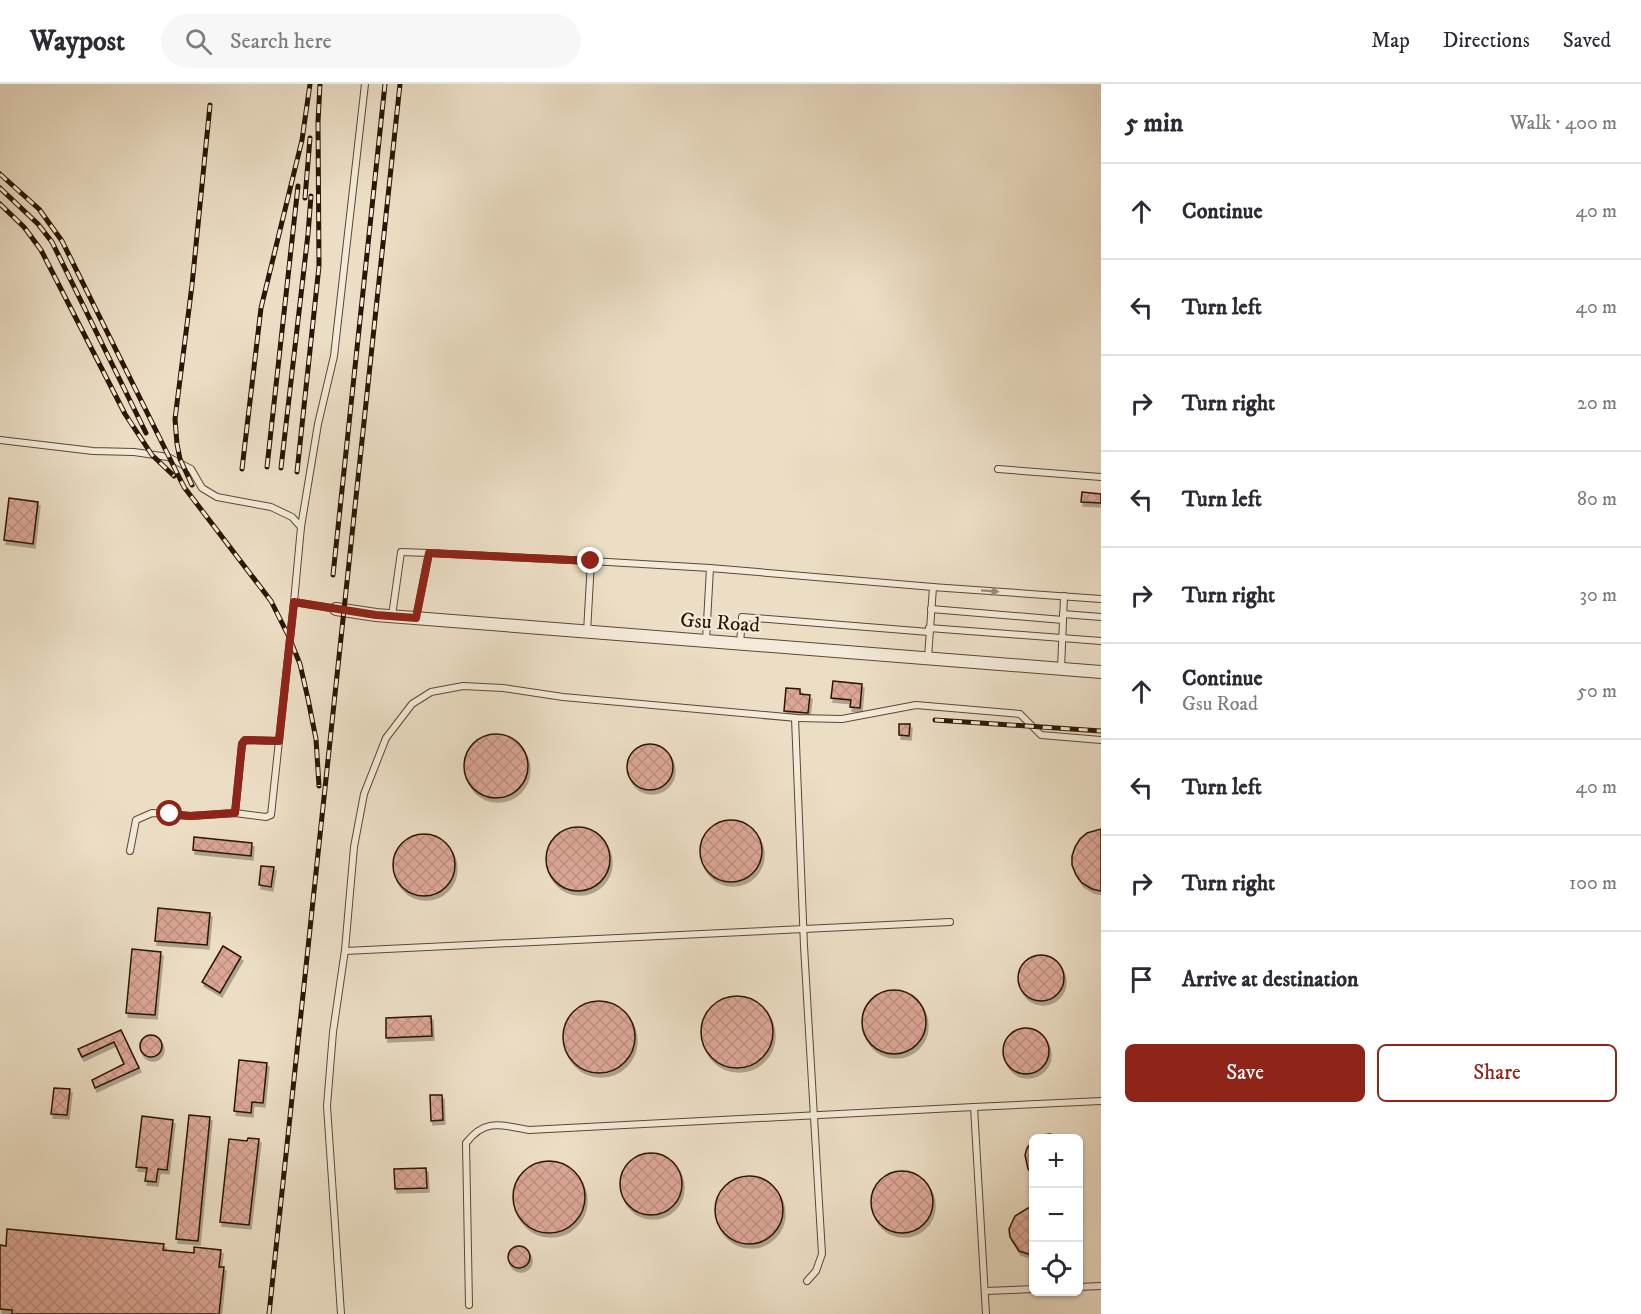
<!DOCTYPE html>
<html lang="en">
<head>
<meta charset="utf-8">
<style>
  :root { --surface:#fff; --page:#f7f7f7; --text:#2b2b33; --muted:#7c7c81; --line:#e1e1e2; --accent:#8f2418 }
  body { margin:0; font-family:"IM FELL DW Pica",serif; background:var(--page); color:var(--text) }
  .controls { position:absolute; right:18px; bottom:18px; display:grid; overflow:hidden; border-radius:9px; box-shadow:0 2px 4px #0004 }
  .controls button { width:54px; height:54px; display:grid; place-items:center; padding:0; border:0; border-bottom:2px solid var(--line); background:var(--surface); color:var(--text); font:30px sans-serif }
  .stop { position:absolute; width:18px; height:18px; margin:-14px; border:4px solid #8f2418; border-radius:50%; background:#fff }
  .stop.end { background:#8f2418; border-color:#fff; box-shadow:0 2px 6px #0008 }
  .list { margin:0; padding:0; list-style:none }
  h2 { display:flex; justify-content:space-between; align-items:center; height:78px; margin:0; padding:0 24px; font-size:26px }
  h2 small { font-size:20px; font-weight:400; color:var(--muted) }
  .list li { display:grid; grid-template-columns:39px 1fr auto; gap:18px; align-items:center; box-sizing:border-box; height:96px; padding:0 24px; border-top:2px solid var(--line) }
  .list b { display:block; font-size:22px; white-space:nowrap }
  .list p { margin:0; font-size:20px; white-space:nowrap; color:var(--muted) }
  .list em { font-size:20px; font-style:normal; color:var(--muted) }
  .actions { display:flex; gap:12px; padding:18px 24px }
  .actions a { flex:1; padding:14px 0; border:2px solid var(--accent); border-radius:9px; text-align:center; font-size:21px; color:var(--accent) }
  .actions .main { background:var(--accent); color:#fff }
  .icon { flex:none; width:33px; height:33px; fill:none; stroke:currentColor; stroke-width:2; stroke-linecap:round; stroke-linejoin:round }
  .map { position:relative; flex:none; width:1101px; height:1230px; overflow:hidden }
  header { display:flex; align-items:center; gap:36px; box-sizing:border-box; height:84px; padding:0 30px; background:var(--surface); border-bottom:2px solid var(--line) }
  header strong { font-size:28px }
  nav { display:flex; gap:33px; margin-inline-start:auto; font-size:21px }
  .search { width:420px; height:54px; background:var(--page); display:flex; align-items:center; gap:15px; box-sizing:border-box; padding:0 21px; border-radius:33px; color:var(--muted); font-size:22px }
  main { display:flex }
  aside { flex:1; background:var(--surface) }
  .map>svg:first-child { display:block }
  .building { fill:url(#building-cross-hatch); stroke:#2b1503; stroke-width:1.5; filter:url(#shadow) }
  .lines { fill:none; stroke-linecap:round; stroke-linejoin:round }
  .service-casing { stroke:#5b4734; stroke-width:8 }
  .minor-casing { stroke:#5b4734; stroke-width:14 }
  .service { stroke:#f3ead9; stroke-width:6 }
  .minor { stroke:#f3ead9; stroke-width:12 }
  .rail-casing { stroke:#2b1503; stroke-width:5 }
  .rail { stroke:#f3ead9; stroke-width:3; stroke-dasharray:9; stroke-linecap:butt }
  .oneway { fill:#998a79 }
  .route { stroke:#8f2418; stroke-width:8 }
  .labels { text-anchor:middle; stroke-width:4.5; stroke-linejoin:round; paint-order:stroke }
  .street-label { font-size:21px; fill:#2b1503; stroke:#f3ead9 }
</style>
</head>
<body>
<header>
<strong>Waypost</strong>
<div class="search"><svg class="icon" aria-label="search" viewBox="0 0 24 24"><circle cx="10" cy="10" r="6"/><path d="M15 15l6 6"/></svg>Search here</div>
<nav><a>Map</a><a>Directions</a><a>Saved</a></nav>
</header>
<main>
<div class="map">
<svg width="1101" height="1230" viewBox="0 0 1101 1230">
  <defs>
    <pattern id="building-cross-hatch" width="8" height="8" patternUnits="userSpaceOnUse" patternTransform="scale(1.5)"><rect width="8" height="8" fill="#dca796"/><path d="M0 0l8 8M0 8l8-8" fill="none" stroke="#bd8f80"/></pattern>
    <filter id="shadow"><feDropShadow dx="2" dy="4" stdDeviation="0" flood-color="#0004"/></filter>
  </defs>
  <rect width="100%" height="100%" fill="#ecdec5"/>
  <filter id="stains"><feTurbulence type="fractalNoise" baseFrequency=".00333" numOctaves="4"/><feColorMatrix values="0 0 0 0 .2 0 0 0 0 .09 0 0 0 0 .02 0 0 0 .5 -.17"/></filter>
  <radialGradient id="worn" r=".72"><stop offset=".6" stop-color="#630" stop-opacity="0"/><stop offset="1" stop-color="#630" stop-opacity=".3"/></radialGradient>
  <g class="building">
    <polygon points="1082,408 1101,410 1101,419 1081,418"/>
    <polygon points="9,414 38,418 33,460 4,456"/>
    <polygon points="833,597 862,600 860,624 850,623 851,616 831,614"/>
    <polygon points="786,604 800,605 800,610 810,611 808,629 784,627"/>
    <polygon points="899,640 910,640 909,652 899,651"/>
    <circle cx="496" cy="682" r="32"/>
    <circle cx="650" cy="683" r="23"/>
    <circle cx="731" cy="767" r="31"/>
    <circle cx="578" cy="775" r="32"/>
    <polygon points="1101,745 1101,807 1092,805 1082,799 1076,791 1072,781 1072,772 1075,763 1080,755 1087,749"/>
    <circle cx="424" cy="781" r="31"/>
    <polygon points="194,753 252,759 251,772 193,766"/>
    <polygon points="261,782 274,783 271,803 259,801"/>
    <polygon points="158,824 210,829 207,861 155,857"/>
    <polygon points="223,862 241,873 220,909 202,898"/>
    <polygon points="132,865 161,868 155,931 126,929"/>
    <circle cx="1041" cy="894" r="23"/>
    <circle cx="894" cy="938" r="32"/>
    <circle cx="737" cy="948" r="36"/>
    <circle cx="599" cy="953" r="36"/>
    <polygon points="431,932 432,952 386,954 386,934"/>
    <circle cx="1026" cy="967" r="23"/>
    <polygon points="121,946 139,984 95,1004 92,996 124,980 114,958 82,973 78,965"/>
    <circle cx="151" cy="962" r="11"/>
    <polygon points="239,976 267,979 263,1019 252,1018 251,1029 234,1027"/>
    <polygon points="54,1004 70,1005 67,1031 51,1030"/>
    <polygon points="430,1011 442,1011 443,1036 431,1037"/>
    <polygon points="189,1031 210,1033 198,1157 176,1155"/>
    <polygon points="142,1032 173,1036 167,1086 158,1085 156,1098 145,1097 147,1084 136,1083"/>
    <polygon points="1050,1050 1061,1054 1035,1054 1043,1051"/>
    <polygon points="248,1054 259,1055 249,1141 220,1138 229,1055 247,1057"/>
    <polygon points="1034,1055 1034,1092 1028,1085 1025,1071 1027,1064"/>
    <circle cx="651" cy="1100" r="31"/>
    <circle cx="549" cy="1113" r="36"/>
    <polygon points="426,1084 427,1104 395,1105 394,1085"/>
    <circle cx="902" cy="1118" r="31"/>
    <circle cx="749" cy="1126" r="34"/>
    <polygon points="1028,1124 1034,1124 1034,1172 1019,1167 1010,1153 1009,1145 1015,1132"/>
    <polygon points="7,1145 164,1160 163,1166 194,1169 194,1163 221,1166 219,1183 224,1183 219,1230 12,1230 12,1226 0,1225 0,1161 6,1162"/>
    <circle cx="519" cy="1173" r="11"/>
  </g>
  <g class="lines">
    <g class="service-casing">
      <g id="service">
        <polyline points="0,356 93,367 134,368 168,373 191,385 202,404 217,413 271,423 292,433 301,443 294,518 336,525"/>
        <polyline points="998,385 1101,393"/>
        <polyline points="301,443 318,340 334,272 365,0"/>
        <polyline points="591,477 710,484 706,556"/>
        <polyline points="710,484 933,503 928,574"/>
        <polyline points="932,503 1101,515"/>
        <polyline points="931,525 1063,536"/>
        <polyline points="1063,530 1101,533"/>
        <polyline points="392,532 401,468 429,469"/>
        <polyline points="416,534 429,469 591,477 587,548"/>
        <polyline points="929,544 1101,557"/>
        <polyline points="740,560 742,533 929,548"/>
        <polyline points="1061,585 1064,512"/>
        <polyline points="795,634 804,862 822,1170 816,1187 807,1197"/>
        <polyline points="235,729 242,660 245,656 279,657"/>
        <polyline points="130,767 136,736 152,729 190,732 235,729 266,733 271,731 294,518"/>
        <polyline points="345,867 950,838"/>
        <polyline points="974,1023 1101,1017"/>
        <polyline points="1078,1203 1101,1202"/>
        <polyline points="985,1207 1034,1205"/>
        <path d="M469 1221 466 1059C485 1034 502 1041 529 1046L974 1023 986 1230"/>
        <polyline points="341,1230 327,1022 333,948 345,866 354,763 364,710 386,654 412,620 431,608 463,602 503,604 563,613 797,634 842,635 916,621 1020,630 1041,651 1101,656"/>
      </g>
    </g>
    <g class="minor-casing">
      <polyline id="minor" points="336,525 376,531 1101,588"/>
    </g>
    <use href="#service" class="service"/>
    <use href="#minor" class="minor"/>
    <g class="rail-casing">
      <g id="rail">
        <polyline points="0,90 39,125 62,157 184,403 271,517 289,553 300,580 308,615 316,655 319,702"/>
        <polyline points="0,104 38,140 52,158 146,349"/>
        <polyline points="305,114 310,54"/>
        <polyline points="0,120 24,143 41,166 125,330 152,371 174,392"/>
        <polyline points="267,383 298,102"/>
        <polyline points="281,384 308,150 311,112"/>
        <polyline points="242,385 261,224 302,56 310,0"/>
        <polyline points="297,388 319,182 318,38 320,0"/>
        <polyline points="192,401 180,375 177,360 175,335 192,201 210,21"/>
        <polyline points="333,491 385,0"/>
        <polyline points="935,636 1101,647"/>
        <polyline points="269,1230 400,0"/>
      </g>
    </g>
    <use href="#rail" class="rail"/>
  </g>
  <defs><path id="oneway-solid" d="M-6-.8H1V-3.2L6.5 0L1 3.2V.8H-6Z" transform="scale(1.5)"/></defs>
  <use class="oneway" href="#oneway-solid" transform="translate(990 507) rotate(4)"/>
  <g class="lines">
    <polyline class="route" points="170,730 190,732 235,729 242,660 245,656 279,657 294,518 376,531 416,534 429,469 591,477"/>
  </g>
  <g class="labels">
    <g class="street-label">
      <text transform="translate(720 538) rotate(4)" y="7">Gsu Road</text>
    </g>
  </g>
  <rect width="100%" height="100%" filter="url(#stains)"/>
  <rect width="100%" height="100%" fill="url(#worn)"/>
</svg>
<div class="controls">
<button>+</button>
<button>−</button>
<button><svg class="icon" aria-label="locate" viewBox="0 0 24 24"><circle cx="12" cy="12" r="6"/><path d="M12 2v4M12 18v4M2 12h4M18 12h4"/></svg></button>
</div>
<div class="stop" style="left:170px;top:730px"></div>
<div class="stop end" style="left:591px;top:477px"></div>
</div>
<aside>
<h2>5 min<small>Walk · 400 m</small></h2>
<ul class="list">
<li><svg class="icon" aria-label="ahead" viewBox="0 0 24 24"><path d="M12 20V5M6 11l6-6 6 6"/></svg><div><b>Continue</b></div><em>40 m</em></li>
<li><svg class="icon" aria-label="left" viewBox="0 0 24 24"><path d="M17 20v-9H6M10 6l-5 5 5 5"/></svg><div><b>Turn left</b></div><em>40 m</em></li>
<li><svg class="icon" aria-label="right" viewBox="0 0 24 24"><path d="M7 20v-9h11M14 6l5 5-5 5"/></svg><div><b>Turn right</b></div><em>20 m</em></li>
<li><svg class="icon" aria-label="left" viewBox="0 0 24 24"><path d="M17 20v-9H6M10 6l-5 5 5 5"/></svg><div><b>Turn left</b></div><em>80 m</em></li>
<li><svg class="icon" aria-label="right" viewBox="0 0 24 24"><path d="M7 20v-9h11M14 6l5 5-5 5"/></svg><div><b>Turn right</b></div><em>30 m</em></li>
<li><svg class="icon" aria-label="ahead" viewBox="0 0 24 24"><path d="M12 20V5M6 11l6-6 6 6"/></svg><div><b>Continue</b><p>Gsu Road</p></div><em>50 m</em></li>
<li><svg class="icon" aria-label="left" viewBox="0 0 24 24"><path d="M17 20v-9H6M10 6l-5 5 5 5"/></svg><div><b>Turn left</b></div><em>40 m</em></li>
<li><svg class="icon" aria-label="right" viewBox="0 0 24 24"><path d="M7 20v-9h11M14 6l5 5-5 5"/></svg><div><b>Turn right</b></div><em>100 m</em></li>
<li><svg class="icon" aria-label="arrive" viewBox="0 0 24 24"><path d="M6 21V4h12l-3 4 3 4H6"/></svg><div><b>Arrive at destination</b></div></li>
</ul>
<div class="actions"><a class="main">Save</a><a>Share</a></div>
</aside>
</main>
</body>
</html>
